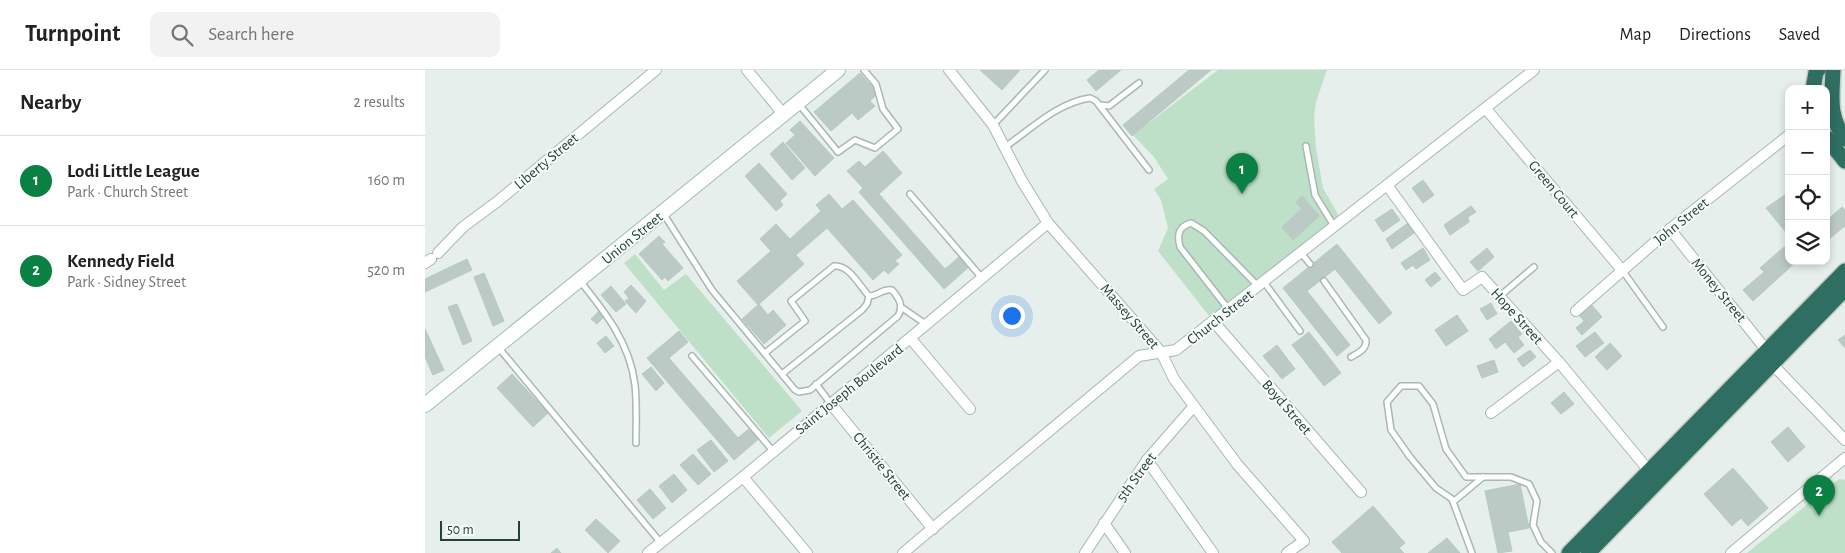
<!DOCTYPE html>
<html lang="en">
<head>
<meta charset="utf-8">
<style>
  :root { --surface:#fff; --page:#f2f2f2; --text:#222; --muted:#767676; --line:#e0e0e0; --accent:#0b8043 }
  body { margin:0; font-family:"Alegreya Sans",sans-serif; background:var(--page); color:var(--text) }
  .controls { position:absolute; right:15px; top:15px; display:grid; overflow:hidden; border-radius:10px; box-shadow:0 2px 8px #0003 }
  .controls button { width:45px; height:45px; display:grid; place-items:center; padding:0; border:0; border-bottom:1px solid var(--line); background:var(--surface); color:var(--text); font:25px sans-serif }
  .scale { position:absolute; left:15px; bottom:12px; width:80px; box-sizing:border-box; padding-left:5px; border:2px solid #24423a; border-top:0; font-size:14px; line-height:18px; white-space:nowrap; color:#24423a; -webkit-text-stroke:4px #f7fbf9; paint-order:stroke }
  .you { position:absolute; left:586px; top:245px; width:18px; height:18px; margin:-12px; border:4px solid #fff; border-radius:50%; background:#1a73e8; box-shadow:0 0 0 8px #1a73e833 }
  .badge { display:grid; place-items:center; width:32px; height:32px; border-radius:50%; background:var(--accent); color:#fff; font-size:16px; font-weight:700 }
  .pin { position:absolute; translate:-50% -41px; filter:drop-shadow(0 1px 2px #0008) }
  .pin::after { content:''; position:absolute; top:26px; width:18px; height:15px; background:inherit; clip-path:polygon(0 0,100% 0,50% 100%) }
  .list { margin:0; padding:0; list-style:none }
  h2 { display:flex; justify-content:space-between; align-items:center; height:65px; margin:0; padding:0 20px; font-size:21px }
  h2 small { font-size:16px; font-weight:400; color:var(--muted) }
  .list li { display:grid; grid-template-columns:32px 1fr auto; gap:15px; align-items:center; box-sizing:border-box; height:90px; padding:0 20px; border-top:1px solid var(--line) }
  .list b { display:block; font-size:19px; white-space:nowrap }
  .list p { margin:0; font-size:16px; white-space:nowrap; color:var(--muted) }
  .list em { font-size:16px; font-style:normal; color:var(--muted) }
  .icon { flex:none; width:28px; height:28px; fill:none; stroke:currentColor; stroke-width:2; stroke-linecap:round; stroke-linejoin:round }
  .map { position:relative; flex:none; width:1420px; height:483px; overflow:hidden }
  header { display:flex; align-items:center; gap:30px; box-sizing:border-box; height:70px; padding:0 25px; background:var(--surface); border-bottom:1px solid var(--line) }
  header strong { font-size:24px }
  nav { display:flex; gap:28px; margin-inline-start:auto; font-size:18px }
  .search { width:350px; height:45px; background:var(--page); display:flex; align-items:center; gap:12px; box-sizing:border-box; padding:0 18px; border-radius:10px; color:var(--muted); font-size:19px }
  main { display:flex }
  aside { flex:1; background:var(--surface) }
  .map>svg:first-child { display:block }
  .green { fill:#bfe0c8 }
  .building { fill:#bbcac4; stroke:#b8c9c2 }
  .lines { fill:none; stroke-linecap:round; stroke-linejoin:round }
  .lane-casing { stroke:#a8b8b2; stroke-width:8 }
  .street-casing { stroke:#a8b8b2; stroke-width:12 }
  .secondary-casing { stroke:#a4bbb3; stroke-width:16 }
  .highway-casing { stroke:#c2cac8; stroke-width:18 }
  .lane { stroke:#fff; stroke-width:5 }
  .street { stroke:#fff; stroke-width:10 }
  .secondary { stroke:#fff; stroke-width:14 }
  .highway { stroke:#2f6f62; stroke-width:15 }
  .labels { text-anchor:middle; stroke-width:4; stroke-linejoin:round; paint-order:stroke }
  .street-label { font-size:15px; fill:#24423a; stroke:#f7fbf9 }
</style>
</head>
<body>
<header>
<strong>Turnpoint</strong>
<div class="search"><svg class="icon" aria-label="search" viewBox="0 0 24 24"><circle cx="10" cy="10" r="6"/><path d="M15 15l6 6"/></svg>Search here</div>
<nav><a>Map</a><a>Directions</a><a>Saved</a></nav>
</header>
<main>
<aside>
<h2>Nearby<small>2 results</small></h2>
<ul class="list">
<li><span class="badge">1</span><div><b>Lodi Little League</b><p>Park · Church Street</p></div><em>160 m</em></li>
<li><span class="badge">2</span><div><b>Kennedy Field</b><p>Park · Sidney Street</p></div><em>520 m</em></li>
</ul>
</aside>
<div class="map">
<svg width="1420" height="483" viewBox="0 0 1420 483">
  <rect width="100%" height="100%" fill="#e6efeb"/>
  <g class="green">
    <polygon points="793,0 902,0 891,32 889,47 891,78 898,118 914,146 785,247 733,181 743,158 736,130 729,119 743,109 729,87 708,65"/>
    <polygon points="210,184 239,220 261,204 377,341 344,368 199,193"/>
    <polygon points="1414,409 1420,410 1420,483 1322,483"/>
  </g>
  <g class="building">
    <polygon points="555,0 595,0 577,20"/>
    <polygon points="674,0 696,0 671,21 662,10"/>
    <polygon points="764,0 786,0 707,66 698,55"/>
    <polygon points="435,3 453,23 445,31 450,36 433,50 427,43 406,61 389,42"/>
    <polygon points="375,51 409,88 390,106 361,73 370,65 365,60"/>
    <polygon points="358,72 380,98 367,110 345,84"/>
    <polygon points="458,81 467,91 438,118 422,101 434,91 440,97"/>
    <polygon points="467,92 477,103 454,124 520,199 535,186 545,196 519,219 434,122"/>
    <polygon points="334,93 362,124 355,131 358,135 351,141 320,106"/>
    <polygon points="998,110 1009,125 998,133 987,118"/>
    <polygon points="1364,122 1364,166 1341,138"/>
    <polygon points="404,124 417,139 428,130 477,185 470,191 474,194 463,204 459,200 448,210 402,158 371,185 379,194 333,235 312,211 346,181 335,169 351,154 365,169 396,141 391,135"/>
    <polygon points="877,126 894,146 868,170 857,157 877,139 871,132"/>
    <polygon points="1046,136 1051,142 1043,147 1044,152 1025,165 1019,155"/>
    <polygon points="1417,137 1420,140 1420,156 1404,169 1401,166 1401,151"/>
    <polygon points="967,139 975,150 958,162 950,150"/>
    <polygon points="983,153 989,163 967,179 961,169"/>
    <polygon points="234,166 240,172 237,174 258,198 243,211 240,207 237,210 214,184"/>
    <polygon points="912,174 967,243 954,254 910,199 882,221 925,275 912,286 858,218"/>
    <polygon points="1359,177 1364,182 1364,191 1372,191 1328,231 1318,220 1339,202 1335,198"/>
    <polygon points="998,178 1005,190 991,199 988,195 981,200 976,193"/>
    <polygon points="1062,178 1069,187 1053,201 1045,192"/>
    <polygon points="42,189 47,200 0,222 0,209"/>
    <polygon points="1010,202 1016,209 1006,217 1000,210"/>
    <polygon points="59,203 79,251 68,256 49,207"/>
    <polygon points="206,215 221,231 211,243 200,231 204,228 199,222"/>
    <polygon points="186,216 201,234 191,242 176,225"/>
    <polygon points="1066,233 1072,244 1062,250 1055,239"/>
    <polygon points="32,234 47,271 38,275 23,237"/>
    <polygon points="334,234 343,245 348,240 361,255 339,274 317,249"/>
    <polygon points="1166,234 1177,247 1157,265 1151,258 1159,251 1153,244"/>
    <polygon points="174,241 179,247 172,254 166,249"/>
    <polygon points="1032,245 1043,261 1021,276 1010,260"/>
    <polygon points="1086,251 1097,264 1093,267 1099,275 1089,283 1080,272 1071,279 1064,269"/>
    <polygon points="0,259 19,300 8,305 0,287"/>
    <polygon points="254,261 263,272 244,288 313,368 326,357 336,367 309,390 222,288"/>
    <polygon points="884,262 916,303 899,316 867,275"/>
    <polygon points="1170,262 1179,273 1160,287 1151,276"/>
    <polygon points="1420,265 1420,278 1413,270"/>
    <polygon points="181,266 189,276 180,283 172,273"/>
    <polygon points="1185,273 1197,286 1182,300 1170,287"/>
    <polygon points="852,275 870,299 857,309 838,286"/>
    <polygon points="1105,280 1111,287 1098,297 1092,289"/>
    <polygon points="1069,290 1073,302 1057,308 1052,296"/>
    <polygon points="226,297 239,313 231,321 217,304"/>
    <polygon points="87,304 123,343 108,357 72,318"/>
    <polygon points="1139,322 1149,334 1136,344 1126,333"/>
    <polygon points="1363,357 1380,377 1363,392 1346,372"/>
    <polygon points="286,370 303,391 289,402 272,380"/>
    <polygon points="268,384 286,404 273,415 255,395"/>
    <polygon points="1308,398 1343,438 1323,456 1316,448 1307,456 1279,424"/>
    <polygon points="249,404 262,420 247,433 234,416"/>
    <polygon points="1095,414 1104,458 1083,462 1087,481 1073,483 1060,421"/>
    <polygon points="225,419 241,438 228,449 212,430"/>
    <polygon points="948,436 980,473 974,478 979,483 917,483 907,472"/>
    <polygon points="171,449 195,471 183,483 160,460"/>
    <polygon points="1022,468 1035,483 1003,483"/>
    <polygon points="132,478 136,483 126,483"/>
  </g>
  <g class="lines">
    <g class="lane-casing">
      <g id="lane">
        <polyline points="373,33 413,82 430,70 450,78 473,59 458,39 451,14 439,0"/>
        <polyline points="675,35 684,36 714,13"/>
        <polyline points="568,55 620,0"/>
        <polyline points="881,76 890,125 909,156"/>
        <path d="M580 77C606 59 632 33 665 28L671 31 674 35 724 100"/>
        <polyline points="485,124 557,208"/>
        <path d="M238 143 287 220 370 320 374 322 385 320 473 246C479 236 474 228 467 220 458 218 453 226 444 226 435 217 424 194 409 196L366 231 380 251 340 283"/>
        <polyline points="876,183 885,194"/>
        <polyline points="1197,200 1238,257"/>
        <path d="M155 211C180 242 205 273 210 315 212 334 211 354 211 373"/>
        <path d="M899 211 941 270C942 279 933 283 926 287"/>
        <polyline points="839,212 875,261"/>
        <polyline points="1075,226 1109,197"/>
        <polyline points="476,237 502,255"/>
        <path d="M804 240 755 177C752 165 753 157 766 153L779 161 833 216"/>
        <polyline points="73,277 236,473"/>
        <polyline points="267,286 348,381"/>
        <polyline points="357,304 437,240 442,234 444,226"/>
        <polyline points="391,314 406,334"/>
        <polyline points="1028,432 1058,407"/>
        <polyline points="1047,483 1027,429 1011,418 985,387 966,360 962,332 976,316 994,316 1008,334 1021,379 1041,407 1086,407 1104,414 1112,431 1108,455 1116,472 1127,483"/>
      </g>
    </g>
    <g class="street-casing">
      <g id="street">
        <polyline points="322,0 359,45"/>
        <polyline points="524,0 568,55 597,111 623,153 736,282 749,309 812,394 879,471 862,483"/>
        <polyline points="1061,39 1197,200"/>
        <polyline points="962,115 1038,220 1057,207 1134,292 1225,402"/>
        <polyline points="1245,159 1342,281"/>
        <polyline points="13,183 38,157 73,131 231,0"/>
        <polyline points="0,193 6,189"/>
        <polyline points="1151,241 1245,159 1364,65"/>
        <polyline points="789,252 936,422"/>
        <polyline points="486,269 545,339"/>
        <polyline points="1347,294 1420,370"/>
        <polyline points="406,334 508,459"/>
        <polyline points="1066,343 1134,292"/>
        <polyline points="722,390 788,483"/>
        <polyline points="318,407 382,483"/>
        <polyline points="679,453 700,483"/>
        <polyline points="223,483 318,407 623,153"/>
        <polyline points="478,483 714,286 751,280 1109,0"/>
        <polyline points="660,483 722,390 769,336"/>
        <polyline points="1306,483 1420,388"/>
      </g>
    </g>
    <g class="secondary-casing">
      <polyline id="secondary" points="0,335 413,0"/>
    </g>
    <g class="highway-casing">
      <g id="highway">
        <path d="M1408 0C1407 27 1403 46 1420 69"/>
        <polyline points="1388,19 1391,2 1393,0"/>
        <polyline points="1401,67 1420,91"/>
        <polyline points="1144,483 1420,201"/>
        <polyline points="1163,483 1420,219"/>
      </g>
    </g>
    <use href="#lane" class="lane"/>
    <use href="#street" class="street"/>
    <use href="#secondary" class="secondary"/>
    <use href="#highway" class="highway"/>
  </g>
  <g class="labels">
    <g class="street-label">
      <text transform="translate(121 91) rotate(-40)" y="5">Liberty Street</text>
      <text transform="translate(1129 119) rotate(50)" y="5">Green Court</text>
      <text transform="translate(1256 151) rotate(-39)" y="5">John Street</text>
      <text transform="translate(207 168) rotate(-39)" y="5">Union Street</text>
      <text transform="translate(1294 220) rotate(51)" y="5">Money Street</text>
      <text transform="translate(705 246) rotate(49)" y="5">Massey Street</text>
      <text transform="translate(1092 246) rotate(48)" y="5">Hope Street</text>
      <text transform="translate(795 247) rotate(-38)" y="5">Church Street</text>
      <text transform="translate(424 319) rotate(-39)" y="5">Saint Joseph Boulevard</text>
      <text transform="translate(862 337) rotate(49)" y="5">Boyd Street</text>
      <text transform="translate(457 396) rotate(51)" y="5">Christie Street</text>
      <text transform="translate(711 407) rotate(-54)" y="5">5th Street</text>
    </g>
  </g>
</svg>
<div class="controls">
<button>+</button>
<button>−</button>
<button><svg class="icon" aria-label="locate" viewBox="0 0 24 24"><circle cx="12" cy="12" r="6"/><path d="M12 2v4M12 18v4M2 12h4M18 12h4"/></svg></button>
<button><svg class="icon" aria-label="layers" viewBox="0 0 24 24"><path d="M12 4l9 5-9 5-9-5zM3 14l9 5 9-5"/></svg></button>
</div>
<div class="scale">50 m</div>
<div class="you"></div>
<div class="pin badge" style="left:817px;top:124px">1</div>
<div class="pin badge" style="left:1394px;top:446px">2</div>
</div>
</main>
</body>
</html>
